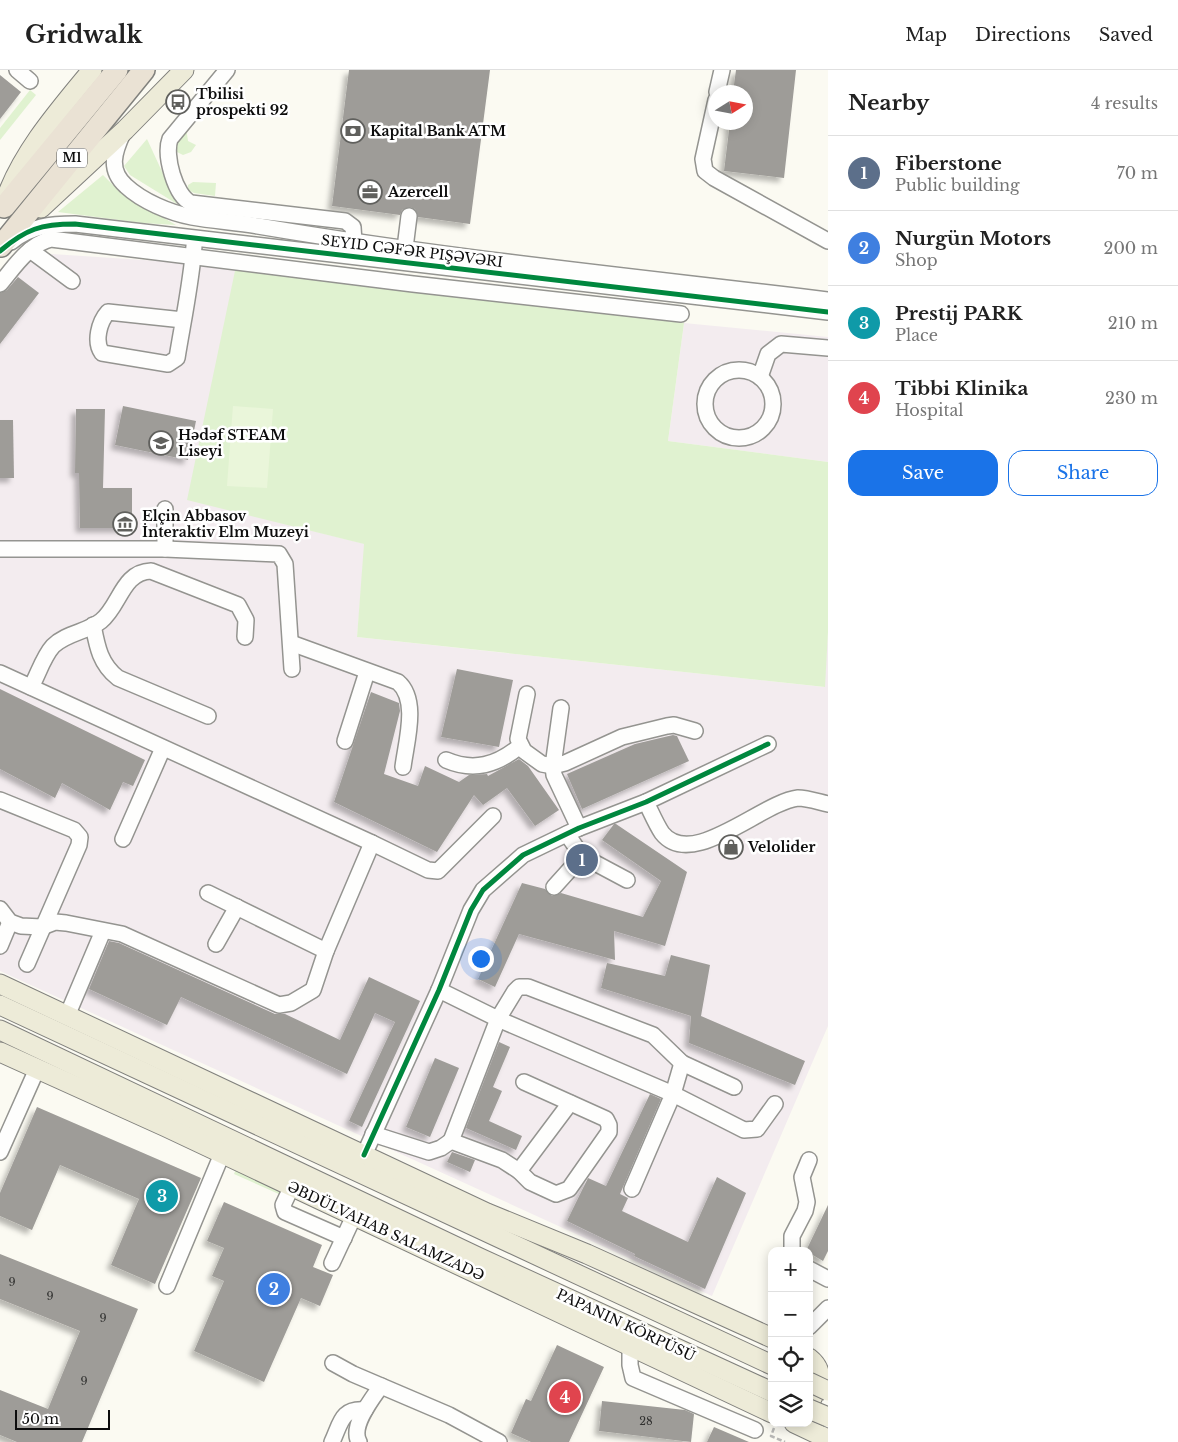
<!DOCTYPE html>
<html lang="en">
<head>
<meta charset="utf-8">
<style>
  :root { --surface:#fff; --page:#f6f6f6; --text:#222; --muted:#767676; --line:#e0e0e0; --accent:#1a73e8 }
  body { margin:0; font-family:"Libre Baskerville",serif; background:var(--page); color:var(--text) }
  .controls { position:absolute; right:15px; bottom:15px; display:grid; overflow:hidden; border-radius:10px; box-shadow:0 2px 12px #0003 }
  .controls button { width:45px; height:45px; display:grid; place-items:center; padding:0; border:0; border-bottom:1px solid var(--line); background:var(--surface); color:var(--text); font:25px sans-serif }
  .compass { position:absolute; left:708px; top:15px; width:45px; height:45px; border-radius:50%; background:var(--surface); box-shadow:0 2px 12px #0003; rotate:79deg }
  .scale { position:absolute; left:15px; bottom:12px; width:95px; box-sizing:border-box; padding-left:5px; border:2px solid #0d0d0d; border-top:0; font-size:14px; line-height:18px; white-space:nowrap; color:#0d0d0d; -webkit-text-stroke:4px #fff; paint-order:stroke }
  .you { position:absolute; left:480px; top:888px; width:18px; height:18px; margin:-12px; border:4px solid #fff; border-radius:50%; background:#1a73e8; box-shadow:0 0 0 8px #1a73e833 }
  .badge { display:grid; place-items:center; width:32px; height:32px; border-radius:50%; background:var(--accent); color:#fff; font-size:16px; font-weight:700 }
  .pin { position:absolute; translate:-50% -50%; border:2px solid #fff; box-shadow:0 1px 5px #0006 }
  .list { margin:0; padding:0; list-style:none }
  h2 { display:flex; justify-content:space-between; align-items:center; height:65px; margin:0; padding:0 20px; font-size:21px }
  h2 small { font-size:16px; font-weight:400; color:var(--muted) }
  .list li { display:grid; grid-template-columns:32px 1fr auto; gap:15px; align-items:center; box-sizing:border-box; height:75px; padding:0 20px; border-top:1px solid var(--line) }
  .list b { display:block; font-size:19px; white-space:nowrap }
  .list p { margin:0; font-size:16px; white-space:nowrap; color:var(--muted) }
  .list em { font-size:16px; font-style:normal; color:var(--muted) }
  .actions { display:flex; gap:10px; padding:15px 20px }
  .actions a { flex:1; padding:11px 0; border:1px solid var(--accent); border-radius:15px; text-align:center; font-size:18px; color:var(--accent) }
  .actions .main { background:var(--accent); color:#fff }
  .icon { flex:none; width:28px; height:28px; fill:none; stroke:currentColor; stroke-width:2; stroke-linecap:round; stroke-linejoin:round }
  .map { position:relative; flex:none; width:828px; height:1372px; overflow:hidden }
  header { display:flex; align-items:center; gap:30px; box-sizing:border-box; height:70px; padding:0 25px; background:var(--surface); border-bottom:1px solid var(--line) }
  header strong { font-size:24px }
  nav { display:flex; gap:28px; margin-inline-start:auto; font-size:18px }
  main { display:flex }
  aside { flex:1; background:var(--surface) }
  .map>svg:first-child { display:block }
  .industrial { fill:#f3ecef }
  .green { fill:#e0f2d0 }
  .pitch { fill:#eaf6da }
  .building { fill:#9e9c98; filter:url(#shadow) }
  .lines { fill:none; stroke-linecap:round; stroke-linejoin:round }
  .minor-casing { stroke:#949490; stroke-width:18 }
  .major-casing { stroke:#81817d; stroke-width:21 }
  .highway-casing { stroke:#81817d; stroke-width:24 }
  .path { stroke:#b8b8b6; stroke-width:2.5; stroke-dasharray:5 2.5; stroke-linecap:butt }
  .minor { stroke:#fefefd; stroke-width:15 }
  .major { stroke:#edebd8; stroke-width:19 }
  .highway { stroke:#eae2d4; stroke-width:21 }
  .major-bridge-casing { stroke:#81817d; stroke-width:21; stroke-linecap:butt }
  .major-bridge { stroke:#edebd8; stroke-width:19 }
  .cycleway-casing { stroke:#fff; stroke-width:8 }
  .cycleway { stroke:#00873e; stroke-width:5 }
  .labels { text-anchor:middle; stroke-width:5; stroke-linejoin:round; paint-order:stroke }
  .number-label { font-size:11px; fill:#313130 }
  .shield { fill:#fff; stroke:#565656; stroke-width:1 }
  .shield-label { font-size:12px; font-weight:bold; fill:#0d0d0d }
  .poi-label { font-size:14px; font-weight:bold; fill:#0d0d0d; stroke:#fff; text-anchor:start }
  .street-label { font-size:14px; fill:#0d0d0d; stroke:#fff }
</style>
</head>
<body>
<header>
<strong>Gridwalk</strong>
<nav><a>Map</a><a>Directions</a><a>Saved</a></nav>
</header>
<main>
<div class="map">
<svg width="828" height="1372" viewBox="0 0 828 1372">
  <defs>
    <filter id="shadow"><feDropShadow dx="-4.5" dy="4.5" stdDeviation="2.5" flood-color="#0004"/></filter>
  </defs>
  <rect width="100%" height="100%" fill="#fbfaf2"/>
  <g class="industrial">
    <polygon points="21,182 236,196 277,452 365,474 357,567 824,617 828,562 828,956 712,1226 0,901 0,206"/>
    <polygon points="684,253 828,267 828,392 668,371"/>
  </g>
  <g class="green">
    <polygon points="30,20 36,25 0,70 0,58"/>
    <polygon points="186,57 188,71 196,75 191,82 183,85 177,82 175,74"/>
    <polygon points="147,69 177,134 130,105 124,96"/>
    <polygon points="103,105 121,123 176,155 142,153 58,142"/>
    <polygon points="193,112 216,113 215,126 194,123 188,120 188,115"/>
    <polygon points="236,196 684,253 668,371 828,392 828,562 825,617 357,567 364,474 187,430"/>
    <polygon points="236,1099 282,1120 281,1125 234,1104"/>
  </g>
  <polygon class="pitch" points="233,336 273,339 267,418 227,416"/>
  <g class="building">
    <polygon points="349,0 490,0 470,154 418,147 415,139 410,137 402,140 400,145 332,136"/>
    <polygon points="736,0 796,0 784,108 724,101 730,52 746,52 746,22 733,22"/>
    <polygon points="0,5 21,22 0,49"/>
    <polygon points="18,207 39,223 0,274 0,223 7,220"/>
    <polygon points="123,336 196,351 188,390 115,375"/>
    <polygon points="76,339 105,339 103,418 132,418 132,458 80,458 79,403 75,403"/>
    <polygon points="0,350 13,350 14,408 0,408"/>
    <polygon points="457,599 513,610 499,677 441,667"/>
    <polygon points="0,619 145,690 133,716 123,712 110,740 62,713 55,728 0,699"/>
    <polygon points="371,622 399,633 400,641 384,704 418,716 425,696 459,712 469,705 487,704 488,706 519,689 528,696 559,740 535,756 507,718 483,735 474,725 437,782 334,732"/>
    <polygon points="673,665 677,666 689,691 582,739 567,704 635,674"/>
    <polygon points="614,754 616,754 687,802 665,876 614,861 615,890 519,864 495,917 478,909 522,813 545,819 552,826 561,823 643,847 661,811 602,770"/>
    <polygon points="109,871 119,873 275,944 285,944 340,970 369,907 420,931 362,1057 349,1051 395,952 375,943 347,1004 181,927 167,955 89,919"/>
    <polygon points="671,885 710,895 701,946 805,991 795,1015 689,973 691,946 601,918 607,893 665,906"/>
    <polygon points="499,972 510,977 493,1017 502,1021 489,1051 522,1066 516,1080 466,1058"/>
    <polygon points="435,988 459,998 430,1067 406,1057"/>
    <polygon points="650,1024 661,1029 620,1124 628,1128 622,1141 688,1172 717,1107 746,1123 705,1219 634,1186 635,1184 567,1151 588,1108 606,1116"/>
    <polygon points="37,1037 201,1108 155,1214 111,1195 139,1129 60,1095 32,1160 0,1146 0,1123"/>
    <polygon points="452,1082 475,1090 470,1102 447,1092"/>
    <polygon points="224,1132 322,1175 313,1197 333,1205 320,1236 301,1228 264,1312 194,1281 224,1211 212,1206 224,1178 207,1171"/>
    <polygon points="828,1135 828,1181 823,1191 806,1181"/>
    <polygon points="0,1184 138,1239 82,1372 17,1372 0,1365 0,1320 48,1339 80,1261 0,1229"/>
    <polygon points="557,1275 604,1297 569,1372 531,1372 511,1363 526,1329 531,1331"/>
    <polygon points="602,1331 685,1340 694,1344 691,1372 599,1361"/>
    <polygon points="714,1357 749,1372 707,1372"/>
  </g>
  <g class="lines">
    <g class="minor-casing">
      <g id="minor">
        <polyline points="17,0 30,11"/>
        <path d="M227 0 170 69C164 85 175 126 191 133L345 151 353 157 354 172"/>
        <polyline points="717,22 722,0"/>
        <polyline points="716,30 703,89 705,101 714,108 828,171"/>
        <path d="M123 63C114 82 108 100 126 116 142 131 170 143 192 147 214 151 236 152 258 156 446 188 638 207 828 230"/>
        <path d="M11 172C30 156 51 154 75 154L828 242"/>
        <polyline points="405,178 409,146"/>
        <polyline points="30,180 72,211"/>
        <path d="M0 214C15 196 28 175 51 169L413 214 681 244"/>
        <path d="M183 250 108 242C99 252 94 272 102 283L168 294 177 288C183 251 191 214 194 176"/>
        <circle cx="739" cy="334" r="34"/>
        <polyline points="760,307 768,284 781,274 828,278"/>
        <polyline points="165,439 165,479"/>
        <polyline points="0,479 165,479 279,484 285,494 292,599"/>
        <path d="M93 555C97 576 100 594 118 608L208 646"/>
        <path d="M291 573 398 612C419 630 406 672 403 697"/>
        <polyline points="0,603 372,773 326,881 313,920 291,933 279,935 122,864 66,853 55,852 42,857 21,856 10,852 0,839"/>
        <path d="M31 617C38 605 43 587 53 576 66 563 87 562 101 551 120 536 122 502 151 501L238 535 246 550 245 567"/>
        <polyline points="527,624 518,669 524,681 542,694 553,696 565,693 622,667 667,656 674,655 695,661"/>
        <polyline points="561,638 553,696 554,705 579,758"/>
        <polyline points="345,671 367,602"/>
        <path d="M446 690C474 702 497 695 520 676"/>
        <polyline points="0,730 74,760 80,767 79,775 27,894"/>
        <path d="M646 732C651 742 656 754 662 763 692 801 762 732 798 728 807 728 819 732 828 734"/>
        <polyline points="567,764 582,786 627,810"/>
        <polyline points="123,769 163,678"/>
        <polyline points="372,773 428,800 438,801 493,746"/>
        <polyline points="554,817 582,786"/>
        <polyline points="208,823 326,881"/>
        <polyline points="216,874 237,837"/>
        <polyline points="0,876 10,852"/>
        <polyline points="439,920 498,949 673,1024 632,1119"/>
        <polyline points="67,946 103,861"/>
        <polyline points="682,993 673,1024 744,1060 757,1059 775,1034"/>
        <polyline points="524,1012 606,1049 609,1055 609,1062 569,1119 556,1124 530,1112 519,1101 502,1090 451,1071 498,949 515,921 519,917 528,917 653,965 682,993 734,1017"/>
        <polyline points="373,1064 429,1082 441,1078 451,1071"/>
        <polyline points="0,1082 37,999"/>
        <polyline points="364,1085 439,920 471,840 483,820 523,785 579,758 646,732 768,674"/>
        <polyline points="519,1101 570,1033"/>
        <polyline points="292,1116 283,1135 285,1142 344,1168"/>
        <polyline points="792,1181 792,1166 805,1141 807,1132 802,1107 809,1090"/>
        <polyline points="332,1193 354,1146"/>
        <polyline points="809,1199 828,1209"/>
        <polyline points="167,1216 222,1084"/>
        <polyline points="809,1257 828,1238"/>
        <polyline points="630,1276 630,1295 633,1308 755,1360"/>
        <polyline points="333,1293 353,1304 449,1345 499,1372"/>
        <path d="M332 1372C341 1353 341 1338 365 1340"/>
        <path d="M359 1372C350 1356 372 1329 381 1316"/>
      </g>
    </g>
    <g class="major-casing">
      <g id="major">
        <path d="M5 131C22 82 59 40 92 0"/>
        <polyline points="41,138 125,60 184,0"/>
        <polyline points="0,914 487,1143 587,1184 772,1268"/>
        <polyline points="0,935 772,1295"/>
        <polyline points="0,960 480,1188 772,1322"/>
        <polyline points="0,982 166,1057 772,1343"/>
        <path d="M809 1288C827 1302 818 1317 809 1334"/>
        <polyline points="794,1353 828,1369"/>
      </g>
    </g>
    <g class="highway-casing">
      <g id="highway">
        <polyline points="4,137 117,0"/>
        <polyline points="1,176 144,0"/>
      </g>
    </g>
    <polyline class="path" points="774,1358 771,1366 785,1372"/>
    <use href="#minor" class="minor"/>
    <use href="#major" class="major"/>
    <use href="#highway" class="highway"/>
    <g class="major-bridge-casing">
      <g id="major-bridge">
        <polyline points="809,1312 828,1321"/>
        <polyline points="809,1339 828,1347"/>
      </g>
    </g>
    <use href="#major-bridge" class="major-bridge"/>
    <g class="cycleway-casing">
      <g id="cycleway">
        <path d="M0 181C26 159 41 154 75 154L828 242"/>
        <polyline points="364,1085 439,920 471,840 483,820 523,785 579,758 646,732 768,674"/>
      </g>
    </g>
    <use href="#cycleway" class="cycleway"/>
  </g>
  <defs>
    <g id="bus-ring" transform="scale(1.25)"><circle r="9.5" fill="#fff" stroke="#60605d" stroke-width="1.5"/><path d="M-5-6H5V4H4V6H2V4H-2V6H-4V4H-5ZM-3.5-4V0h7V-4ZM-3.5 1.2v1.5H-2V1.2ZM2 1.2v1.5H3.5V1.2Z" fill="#60605d"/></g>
    <g id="bank-ring" transform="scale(1.25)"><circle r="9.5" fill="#fff" stroke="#60605d" stroke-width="1.5"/><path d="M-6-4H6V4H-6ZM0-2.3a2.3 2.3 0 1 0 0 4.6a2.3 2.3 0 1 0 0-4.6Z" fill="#60605d"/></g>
    <g id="office-ring" transform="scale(1.25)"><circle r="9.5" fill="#fff" stroke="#60605d" stroke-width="1.5"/><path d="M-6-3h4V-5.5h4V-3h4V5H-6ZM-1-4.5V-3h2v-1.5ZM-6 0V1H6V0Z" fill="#60605d"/></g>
    <g id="school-ring" transform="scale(1.25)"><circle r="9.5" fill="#fff" stroke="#60605d" stroke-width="1.5"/><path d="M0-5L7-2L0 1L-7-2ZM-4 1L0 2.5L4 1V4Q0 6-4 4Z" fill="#60605d"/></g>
    <g id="museum-ring" transform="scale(1.25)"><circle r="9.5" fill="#fff" stroke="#60605d" stroke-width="1.5"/><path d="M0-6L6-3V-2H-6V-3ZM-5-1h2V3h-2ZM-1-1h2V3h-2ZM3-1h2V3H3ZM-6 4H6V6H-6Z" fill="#60605d"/></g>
    <g id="shop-ring" transform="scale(1.25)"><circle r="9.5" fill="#fff" stroke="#60605d" stroke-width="1.5"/><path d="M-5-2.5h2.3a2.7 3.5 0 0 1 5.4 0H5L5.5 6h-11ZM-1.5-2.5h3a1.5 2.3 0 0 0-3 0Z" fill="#60605d"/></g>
  </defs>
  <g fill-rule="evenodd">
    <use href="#bus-ring" x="178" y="32"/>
    <use href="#bank-ring" x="353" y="61"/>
    <use href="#office-ring" x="370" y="122"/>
    <use href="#school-ring" x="161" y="373"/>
    <use href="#museum-ring" x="125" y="454"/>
    <use href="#shop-ring" x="731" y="777"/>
  </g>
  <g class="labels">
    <g class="number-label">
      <text x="12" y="1216">9</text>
      <text x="50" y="1230">9</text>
      <text x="103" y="1252">9</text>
      <text x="84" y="1315">9</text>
      <text x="646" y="1355">28</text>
    </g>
    <rect class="shield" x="57" y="78.5" width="30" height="19" rx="4"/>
    <g class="shield-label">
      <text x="72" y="92">M1</text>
    </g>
    <g class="poi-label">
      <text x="196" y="29">Tbilisi<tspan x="196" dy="16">prospekti 92</tspan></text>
      <text x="370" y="66">Kapital Bank ATM</text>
      <text x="388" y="127">Azercell</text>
      <text x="178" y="370">Hədəf STEAM<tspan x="178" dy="16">Liseyi</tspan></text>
      <text x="142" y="451">Elçin Abbasov<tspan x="142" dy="16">İnteraktiv Elm Muzeyi</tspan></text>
      <text x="748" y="782">Velolider</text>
    </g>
    <g class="street-label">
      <text transform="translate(412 181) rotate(7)" y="5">SEYID CƏFƏR PIŞƏVƏRI</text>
      <text transform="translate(386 1161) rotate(25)" y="5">ƏBDÜLVAHAB SALAMZADƏ</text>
      <text transform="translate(626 1255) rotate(25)" y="5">PAPANIN KÖRPÜSÜ</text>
    </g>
  </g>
</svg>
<div class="controls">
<button>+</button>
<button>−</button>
<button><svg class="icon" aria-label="locate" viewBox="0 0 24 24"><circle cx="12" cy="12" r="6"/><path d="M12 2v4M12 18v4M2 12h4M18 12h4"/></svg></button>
<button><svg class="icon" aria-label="layers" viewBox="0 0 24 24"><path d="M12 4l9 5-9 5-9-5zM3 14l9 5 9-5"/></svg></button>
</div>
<svg class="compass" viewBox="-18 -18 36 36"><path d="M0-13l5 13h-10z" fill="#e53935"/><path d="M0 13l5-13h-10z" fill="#767676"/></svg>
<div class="scale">50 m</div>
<div class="you"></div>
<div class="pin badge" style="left:582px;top:790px;background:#5c6f8a">1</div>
<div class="pin badge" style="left:274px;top:1219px;background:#3f7fe0">2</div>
<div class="pin badge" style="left:162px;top:1126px;background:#0f9aa8">3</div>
<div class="pin badge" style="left:565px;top:1327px;background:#e0444e">4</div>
</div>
<aside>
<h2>Nearby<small>4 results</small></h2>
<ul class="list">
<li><span class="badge" style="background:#5c6f8a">1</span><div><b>Fiberstone</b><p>Public building</p></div><em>70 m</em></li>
<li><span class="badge" style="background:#3f7fe0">2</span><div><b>Nurgün Motors</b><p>Shop</p></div><em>200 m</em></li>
<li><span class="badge" style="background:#0f9aa8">3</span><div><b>Prestij PARK</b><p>Place</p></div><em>210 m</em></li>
<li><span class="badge" style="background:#e0444e">4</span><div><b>Tibbi Klinika</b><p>Hospital</p></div><em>230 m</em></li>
</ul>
<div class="actions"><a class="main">Save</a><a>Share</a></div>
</aside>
</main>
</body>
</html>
